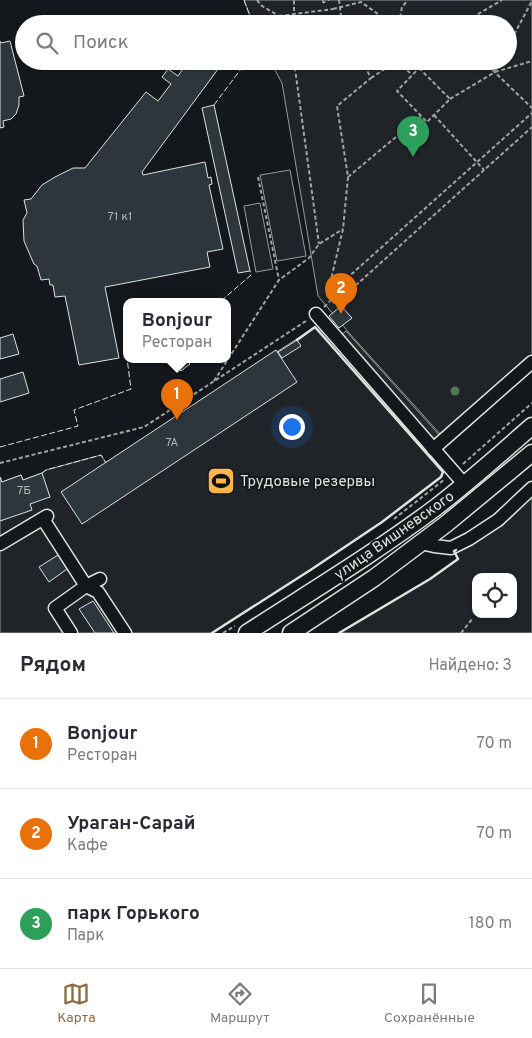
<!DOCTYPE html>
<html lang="ru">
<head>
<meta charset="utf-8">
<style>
  :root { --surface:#fff; --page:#f2f2f3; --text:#2b2b33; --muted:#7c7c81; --line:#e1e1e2; --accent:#8a6a3f }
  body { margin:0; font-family:Overpass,sans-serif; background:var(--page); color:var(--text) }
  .controls { position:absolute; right:15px; bottom:15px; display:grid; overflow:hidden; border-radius:10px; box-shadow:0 1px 4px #0004 }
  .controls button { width:45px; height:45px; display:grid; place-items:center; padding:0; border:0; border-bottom:1px solid var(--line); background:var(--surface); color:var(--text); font:25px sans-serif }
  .you { position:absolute; left:291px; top:426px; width:18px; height:18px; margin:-12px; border:4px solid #fff; border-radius:50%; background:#1a73e8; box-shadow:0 0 0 8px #1a73e833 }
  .badge { display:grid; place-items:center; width:32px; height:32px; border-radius:50%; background:var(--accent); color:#fff; font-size:16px; font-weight:700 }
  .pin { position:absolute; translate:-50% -41px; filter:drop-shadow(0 1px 2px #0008) }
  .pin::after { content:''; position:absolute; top:26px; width:18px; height:15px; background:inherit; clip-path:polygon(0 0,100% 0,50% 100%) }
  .popup { position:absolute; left:123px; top:298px; width:108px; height:65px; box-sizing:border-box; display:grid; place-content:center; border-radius:10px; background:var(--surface); filter:drop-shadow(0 1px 4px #0005); font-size:16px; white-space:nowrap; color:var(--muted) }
  .popup b { font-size:19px; color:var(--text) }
  .popup::after { content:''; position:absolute; left:50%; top:100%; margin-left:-10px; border:10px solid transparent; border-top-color:var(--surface) }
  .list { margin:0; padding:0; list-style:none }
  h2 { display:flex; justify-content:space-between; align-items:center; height:65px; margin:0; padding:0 20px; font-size:21px }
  h2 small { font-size:16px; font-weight:400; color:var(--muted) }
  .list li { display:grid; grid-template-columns:32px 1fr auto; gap:15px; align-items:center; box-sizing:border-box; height:90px; padding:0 20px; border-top:1px solid var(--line) }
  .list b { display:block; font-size:19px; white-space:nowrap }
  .list p { margin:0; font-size:16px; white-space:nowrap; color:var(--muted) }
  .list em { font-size:16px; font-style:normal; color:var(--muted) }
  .icon { flex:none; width:28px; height:28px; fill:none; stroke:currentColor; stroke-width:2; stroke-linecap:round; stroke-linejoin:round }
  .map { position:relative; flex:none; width:532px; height:633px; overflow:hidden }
  .search { position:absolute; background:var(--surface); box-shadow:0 1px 4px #0004; left:15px; right:15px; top:15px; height:55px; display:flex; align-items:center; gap:12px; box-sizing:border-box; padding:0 18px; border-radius:28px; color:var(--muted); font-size:19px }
  .sheet { height:335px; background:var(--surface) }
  nav { display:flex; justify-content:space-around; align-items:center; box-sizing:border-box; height:70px; border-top:1px solid var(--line); background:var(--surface); font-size:14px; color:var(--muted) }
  nav a { display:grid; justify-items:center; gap:2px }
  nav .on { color:var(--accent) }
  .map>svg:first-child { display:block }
  .green { fill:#202428; stroke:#939e99; fill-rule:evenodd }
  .parking { fill:#24282b; stroke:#939e99 }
  .building { fill:#2c363c; stroke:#d8e6dc }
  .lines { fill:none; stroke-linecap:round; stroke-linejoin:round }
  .minor-casing { stroke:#d8e6dc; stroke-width:15 }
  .major-casing { stroke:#d8e6dc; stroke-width:19 }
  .path { stroke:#9da8a2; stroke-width:2; stroke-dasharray:4 2.5; stroke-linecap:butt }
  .minor { stroke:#14181c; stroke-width:12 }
  .major { stroke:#14181c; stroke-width:16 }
  .path-bridge { stroke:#9da8a2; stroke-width:2; stroke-dasharray:4 2.5; stroke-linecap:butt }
  .fence { stroke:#d8e6dc; stroke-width:1; stroke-dasharray:6 2.5; stroke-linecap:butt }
  .wall { stroke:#d8e6dc; stroke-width:2.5 }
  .tree { fill:#55745f }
  .labels { text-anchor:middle; stroke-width:4; stroke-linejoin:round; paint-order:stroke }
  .number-label { font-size:12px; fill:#adbab4 }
  .poi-label { font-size:15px; fill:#d8e6dc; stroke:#14181c; text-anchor:start }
  .street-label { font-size:15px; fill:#d8e6dc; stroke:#14181c }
</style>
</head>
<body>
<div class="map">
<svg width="532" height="633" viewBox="0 0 532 633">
  <rect width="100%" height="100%" fill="#14181c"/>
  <g class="green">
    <polygon points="244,0 532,0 532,365 441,435 350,334 318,296 282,83 270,61 508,61 508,24 253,24"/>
    <polygon points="290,170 306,256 277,261 260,175"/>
    <polygon points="260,203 273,269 256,272 244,206"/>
    <polygon points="315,327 443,472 441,477 382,522 312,569 212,633 0,633 0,477 2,482 21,475 23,480 42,473 46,470 101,455 106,463"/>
    <path d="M532 495V633H339L430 579 458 559 454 551ZM476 577H513V614H476Z"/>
  </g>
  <polygon class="parking" points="346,331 441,437 435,442 340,336"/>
  <g class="building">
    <polygon points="224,15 236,24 217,24"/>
    <polygon points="0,41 1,43 10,41 24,96 19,97 19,105 16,114 11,119 3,121 4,127 0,128"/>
    <polygon points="188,61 224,61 142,172 143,175 205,162 208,178 211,177 212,184 209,185 223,249 207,252 210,267 105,287 119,358 79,365 65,296 55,297 53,285 50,285 49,279 41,280 37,266 34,264 30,255 24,241 23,220 27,213 24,200 31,199 42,185 55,177 73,168 85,168 146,92 158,101 171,84 162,77 168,69 178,76"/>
    <polygon points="214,105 250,271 238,273 202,108"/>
    <polygon points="341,306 352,318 339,328 329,316"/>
    <polygon points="13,334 19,354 0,359 0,338"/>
    <polygon points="297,340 301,346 282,358 278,352"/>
    <polygon points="276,350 297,382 82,524 61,492"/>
    <polygon points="186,360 190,364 181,371 177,367"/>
    <polygon points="23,372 29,393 0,402 0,379"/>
    <polygon points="42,473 50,497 30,504 32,510 0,521 0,477 2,482 21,475 23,480"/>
    <polygon points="58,555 67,569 49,582 39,567"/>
    <polygon points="93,601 114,633 95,633 79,609"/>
  </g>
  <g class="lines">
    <g class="minor-casing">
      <g id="minor">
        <polyline points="316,314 465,485"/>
        <polyline points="433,449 532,362"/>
        <polyline points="43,519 86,586 98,592 125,633"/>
        <polyline points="421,543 434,546 451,548 469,539 498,520 532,488"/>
        <polyline points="0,544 47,516"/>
        <polyline points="71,633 55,608 86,586 100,579"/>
      </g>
    </g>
    <g class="major-casing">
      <g id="major">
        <path d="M247 633C310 592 375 553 435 508 469 482 500 454 532 426"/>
        <polyline points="291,633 374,578 446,524 532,453"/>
      </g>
    </g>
    <g class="path">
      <polyline points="257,0 262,6 279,16"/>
      <polyline points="339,0 342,24"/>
      <polyline points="333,9 361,2 392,24"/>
      <polyline points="294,24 294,0"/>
      <polyline points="399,24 402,7 408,0"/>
      <polyline points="461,24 502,0"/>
      <polyline points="508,46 532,1"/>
      <polyline points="294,61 319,244"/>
      <polyline points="398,61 412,75"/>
      <polyline points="483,61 532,108"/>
      <polygon points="419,68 450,99 427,122 397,91"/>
      <polyline points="495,72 532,61"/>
      <polyline points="371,78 397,61"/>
      <polyline points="450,99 495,72 500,61"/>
      <polyline points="434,115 484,170"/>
      <polyline points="258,177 279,280"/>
      <polyline points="348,177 421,116"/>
      <polyline points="327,296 335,304 532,127"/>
      <polyline points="327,296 532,113"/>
      <polyline points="327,296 343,229 348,177 337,106 371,78 362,61"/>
      <polyline points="324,307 331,300"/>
      <polyline points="214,381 279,280 309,258 319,244 343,229"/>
      <polyline points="0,463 144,427 306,321"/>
      <polyline points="463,464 532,403"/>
      <polyline points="394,519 445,479"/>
      <polyline points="223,633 235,626"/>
      <polyline points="461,633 473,618"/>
    </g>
    <use href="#minor" class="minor"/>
    <use href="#major" class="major"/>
    <polyline class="path-bridge" points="279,16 333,9"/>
    <g class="fence">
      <polyline points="244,0 253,24"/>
      <polyline points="323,0 323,3 329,0"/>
      <polyline points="214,105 247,61"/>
      <polyline points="221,301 251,275 250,271"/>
      <polyline points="0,447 78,426 74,410 131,389 125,343 127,343"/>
      <polyline points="42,473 46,470 101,455 106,463"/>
    </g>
    <g class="wall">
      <polyline points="212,633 312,569 382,522 441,477 443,472 315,327 297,340"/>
      <polyline points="339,633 430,579 458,559 454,551 456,550"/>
    </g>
  </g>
  <circle class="tree" cx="455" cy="391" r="4.5"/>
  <defs>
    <g id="stadium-square" transform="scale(1.4375)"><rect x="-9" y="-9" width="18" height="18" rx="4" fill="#ffb74d" stroke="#14181c"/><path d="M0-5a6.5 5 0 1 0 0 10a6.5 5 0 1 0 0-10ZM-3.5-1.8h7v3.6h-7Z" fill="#111"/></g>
  </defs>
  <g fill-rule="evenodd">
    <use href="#stadium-square" x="221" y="481"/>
  </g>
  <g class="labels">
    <g class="number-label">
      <text x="120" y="220">71 к1</text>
      <text x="172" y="446">7А</text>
      <text x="24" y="494">7Б</text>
    </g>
    <g class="poi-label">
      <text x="240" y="486">Трудовые резервы</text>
    </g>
    <g class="street-label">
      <text transform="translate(394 535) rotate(-35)" y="5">улица Вишневского</text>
    </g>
  </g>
</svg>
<div class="controls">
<button><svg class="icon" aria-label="locate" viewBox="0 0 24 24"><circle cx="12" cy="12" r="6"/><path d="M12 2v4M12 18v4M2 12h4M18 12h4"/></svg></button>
</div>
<div class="you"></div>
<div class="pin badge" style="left:177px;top:420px;background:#e8710a">1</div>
<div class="popup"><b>Bonjour</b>Ресторан</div>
<div class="pin badge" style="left:341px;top:314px;background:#e8710a">2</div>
<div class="pin badge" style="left:413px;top:157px;background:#2e9e5b">3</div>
<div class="search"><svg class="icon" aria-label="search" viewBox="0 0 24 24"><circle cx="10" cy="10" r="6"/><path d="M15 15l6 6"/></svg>Поиск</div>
</div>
<section class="sheet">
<h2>Рядом<small>Найдено: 3</small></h2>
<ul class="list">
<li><span class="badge" style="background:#e8710a">1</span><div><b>Bonjour</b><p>Ресторан</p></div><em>70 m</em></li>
<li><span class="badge" style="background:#e8710a">2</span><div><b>Ураган-Сарай</b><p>Кафе</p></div><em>70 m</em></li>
<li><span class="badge" style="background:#2e9e5b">3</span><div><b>парк Горького</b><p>Парк</p></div><em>180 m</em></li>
</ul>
</section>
<nav>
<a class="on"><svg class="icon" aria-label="map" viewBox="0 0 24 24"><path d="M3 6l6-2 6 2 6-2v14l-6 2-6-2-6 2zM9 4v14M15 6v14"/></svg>Карта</a>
<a><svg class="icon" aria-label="directions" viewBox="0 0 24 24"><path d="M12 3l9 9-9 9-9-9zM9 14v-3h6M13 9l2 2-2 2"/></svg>Маршрут</a>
<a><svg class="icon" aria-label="saved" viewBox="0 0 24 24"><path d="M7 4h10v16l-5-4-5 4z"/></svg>Сохранённые</a>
</nav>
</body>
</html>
